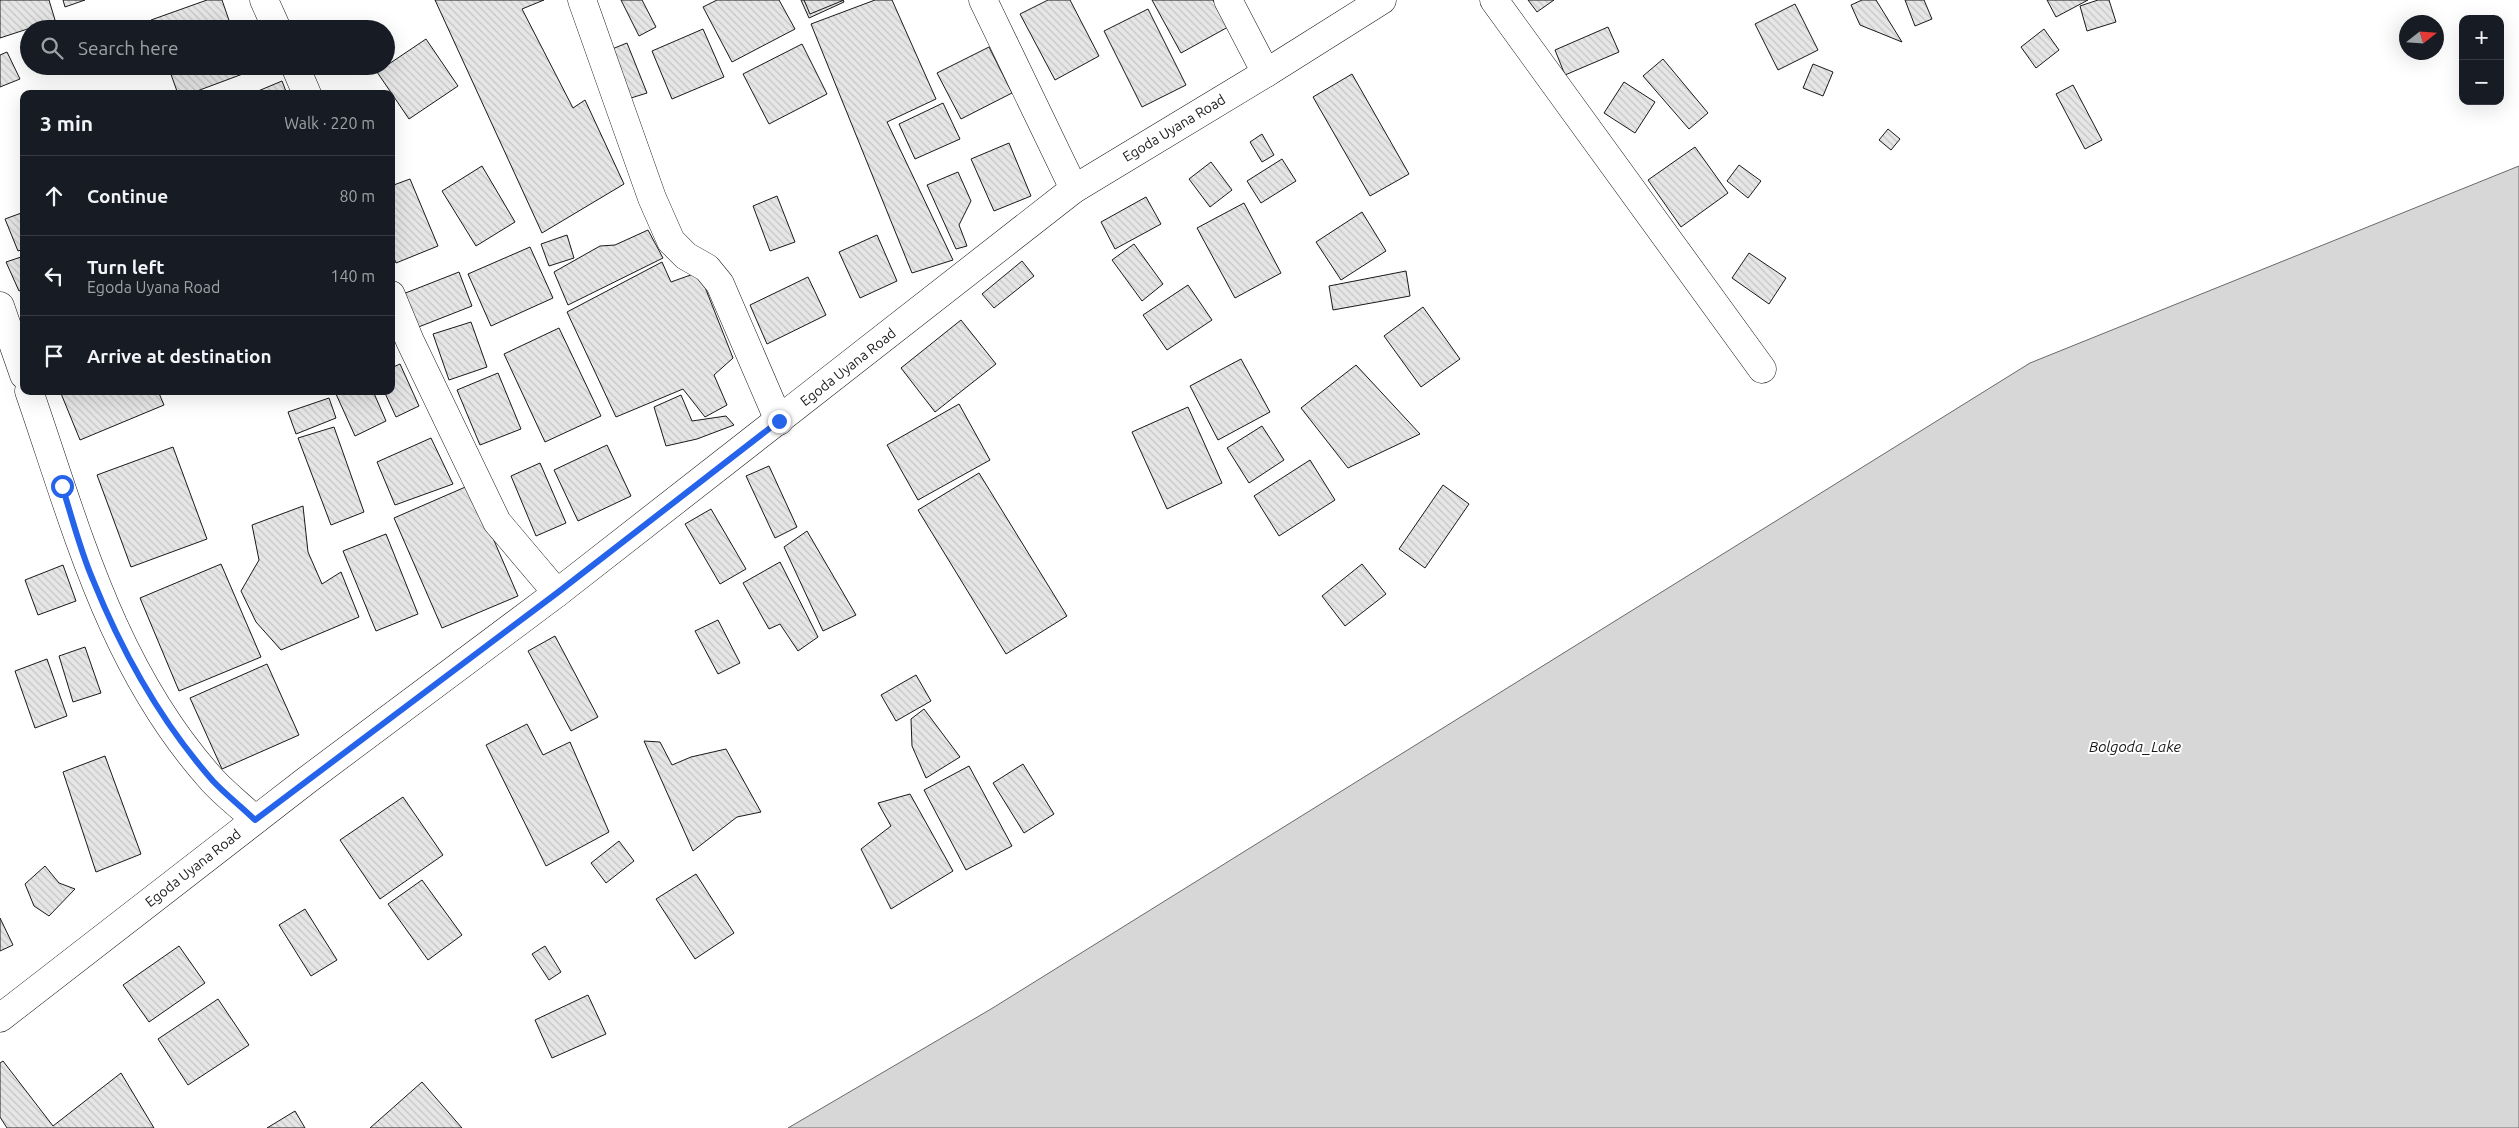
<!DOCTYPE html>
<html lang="en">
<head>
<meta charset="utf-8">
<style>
  :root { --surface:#171b24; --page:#20242c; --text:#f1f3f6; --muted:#9ea1a6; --line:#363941 }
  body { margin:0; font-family:Ubuntu,sans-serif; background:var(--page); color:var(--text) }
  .controls { position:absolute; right:15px; top:15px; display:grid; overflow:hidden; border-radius:10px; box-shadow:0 5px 20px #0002 }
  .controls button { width:45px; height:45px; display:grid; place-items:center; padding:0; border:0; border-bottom:1px solid var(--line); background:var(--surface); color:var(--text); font:25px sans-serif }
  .compass { position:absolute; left:2399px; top:15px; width:45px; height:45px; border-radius:50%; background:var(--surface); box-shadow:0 5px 20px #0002; rotate:73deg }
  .stop { position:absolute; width:15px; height:15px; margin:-11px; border:4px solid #2563eb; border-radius:50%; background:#fff }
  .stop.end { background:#2563eb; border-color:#fff; box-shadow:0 1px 5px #0008 }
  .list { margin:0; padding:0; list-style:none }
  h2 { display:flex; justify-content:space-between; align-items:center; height:65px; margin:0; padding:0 20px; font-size:21px }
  h2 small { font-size:16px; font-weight:400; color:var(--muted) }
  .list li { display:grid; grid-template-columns:32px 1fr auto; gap:15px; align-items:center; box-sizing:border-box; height:80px; padding:0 20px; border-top:1px solid var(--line) }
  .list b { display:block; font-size:19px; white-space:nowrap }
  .list p { margin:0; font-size:16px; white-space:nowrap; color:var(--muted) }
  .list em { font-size:16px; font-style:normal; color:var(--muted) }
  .icon { flex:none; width:28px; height:28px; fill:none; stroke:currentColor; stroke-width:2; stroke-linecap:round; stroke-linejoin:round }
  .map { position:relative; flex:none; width:2519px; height:1128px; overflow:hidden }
  .search { position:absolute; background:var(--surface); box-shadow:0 5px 20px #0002; left:20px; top:20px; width:375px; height:55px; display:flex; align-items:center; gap:12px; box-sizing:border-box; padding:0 18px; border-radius:28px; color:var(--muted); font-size:19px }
  .panel { position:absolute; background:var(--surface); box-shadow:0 5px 20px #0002; left:20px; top:90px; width:375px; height:305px; border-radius:10px }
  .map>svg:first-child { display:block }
  .water { fill:#d7d7d7; stroke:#6a6a6a }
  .building { fill:url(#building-back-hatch); stroke:#1a1a1a }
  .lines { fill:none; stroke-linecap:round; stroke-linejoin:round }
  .minor-casing { stroke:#1a1a1a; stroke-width:29 }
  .major-casing { stroke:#1a1a1a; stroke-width:29 }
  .minor { stroke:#fff; stroke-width:28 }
  .major { stroke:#fff; stroke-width:28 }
  .route { stroke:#2563eb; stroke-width:6 }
  .labels { text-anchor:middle; stroke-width:4; stroke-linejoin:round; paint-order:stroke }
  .street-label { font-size:14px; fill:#1a1a1a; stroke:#fff }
  .water-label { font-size:15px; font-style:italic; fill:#1a1a1a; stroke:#fff }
</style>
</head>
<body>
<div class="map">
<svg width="2519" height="1128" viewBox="0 0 2519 1128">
  <defs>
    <pattern id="building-back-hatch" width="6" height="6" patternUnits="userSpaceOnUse" patternTransform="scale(1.25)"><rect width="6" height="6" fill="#e6e6e6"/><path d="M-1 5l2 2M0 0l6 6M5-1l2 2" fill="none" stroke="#c5c5c5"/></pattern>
  </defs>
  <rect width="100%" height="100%" fill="#fff"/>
  <polygon class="water" points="2519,166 2519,1128 788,1128 991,1009 2030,363"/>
  <g class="building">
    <polygon points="0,0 49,0 55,20 0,38"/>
    <polygon points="63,0 85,0 65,7"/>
    <polygon points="207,0 222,0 232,29 154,29 151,20"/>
    <polygon points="435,0 544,0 522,9 573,108 585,100 624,184 542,233"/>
    <polygon points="621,0 642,0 656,27 639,36"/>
    <polygon points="717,0 779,0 795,29 732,62 703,7"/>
    <polygon points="801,0 843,0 844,2 809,18"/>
    <polygon points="804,0 844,0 810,14"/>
    <polygon points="875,0 892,0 936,99 887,122 953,260 912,273 811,24"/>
    <polygon points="1048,0 1070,0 1099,56 1055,80 1020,14"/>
    <polygon points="1152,0 1213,0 1228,27 1181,53"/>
    <polygon points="1528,0 1554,0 1537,12"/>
    <polygon points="1862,0 1876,0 1902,42 1860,25 1851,5"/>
    <polygon points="1905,0 1924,0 1932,19 1915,26"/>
    <polygon points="2047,0 2088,0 2056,17"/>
    <polygon points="2098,0 2109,0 2116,22 2087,31 2080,6"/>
    <polygon points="1795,4 1818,50 1778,70 1755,24"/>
    <polygon points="1148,9 1186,85 1142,107 1104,31"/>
    <polygon points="1608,27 1619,52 1565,75 1555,50"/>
    <polygon points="703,29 724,77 672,99 652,51"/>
    <polygon points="2044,29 2059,50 2036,68 2021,47"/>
    <polygon points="426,39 458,86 409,119 377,72"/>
    <polygon points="627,43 647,93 631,98 612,49"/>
    <polygon points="802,44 827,94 769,124 743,74"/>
    <polygon points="989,47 1012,93 961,119 937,73"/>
    <polygon points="7,52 20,79 0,87 0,55"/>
    <polygon points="1663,59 1708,113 1689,129 1643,76"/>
    <polygon points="1813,64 1833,72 1823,96 1803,88"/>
    <polygon points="168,66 246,66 248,72 189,94 178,94"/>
    <polygon points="1352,74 1409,174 1370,196 1313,97"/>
    <polygon points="282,81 287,94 251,94"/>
    <polygon points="1624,82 1655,102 1635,133 1604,113"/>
    <polygon points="2073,85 2102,140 2085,149 2056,94"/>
    <polygon points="943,103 960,139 915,159 899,124"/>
    <polygon points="1888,129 1900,139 1891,150 1879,140"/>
    <polygon points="1262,134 1274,155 1262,162 1250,142"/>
    <polygon points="1009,143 1031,196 994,211 971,159"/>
    <polygon points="1695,147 1728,193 1681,227 1648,180"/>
    <polygon points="1282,159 1296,181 1261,203 1247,181"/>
    <polygon points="1211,162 1232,190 1210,207 1189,179"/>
    <polygon points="1739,165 1761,181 1748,198 1727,181"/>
    <polygon points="482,166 515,222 476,246 442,191"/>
    <polygon points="958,172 971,201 959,225 967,246 956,249 927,185"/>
    <polygon points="410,179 438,246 396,263 391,251 391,186"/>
    <polygon points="777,196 795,242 770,251 753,206"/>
    <polygon points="1146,197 1161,224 1115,249 1101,222"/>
    <polygon points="1244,203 1281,273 1235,298 1197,228"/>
    <polygon points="24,212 24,249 18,251 5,219"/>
    <polygon points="1362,212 1386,251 1341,280 1316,242"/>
    <polygon points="648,230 663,258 568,305 554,272 600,246 615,245"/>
    <polygon points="567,235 574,258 549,266 541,244"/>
    <polygon points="877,235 897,281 860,298 839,252"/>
    <polygon points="1134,244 1163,284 1142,301 1112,260"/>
    <polygon points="530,247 553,298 491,326 468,274"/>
    <polygon points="1749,253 1786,278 1769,304 1732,278"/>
    <polygon points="24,256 24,289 19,291 6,262"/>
    <polygon points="1022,261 1034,276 994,308 982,294"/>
    <polygon points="662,262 671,282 699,272 733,358 714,375 727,405 705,417 683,389 616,417 567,312"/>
    <polygon points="1406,271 1410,296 1333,310 1329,286"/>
    <polygon points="459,272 472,306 416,328 403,294"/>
    <polygon points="808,277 826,315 767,344 750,305"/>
    <polygon points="1188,285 1212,320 1167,350 1143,315"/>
    <polygon points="1423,307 1460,359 1421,387 1384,336"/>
    <polygon points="961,320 996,364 935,412 901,368"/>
    <polygon points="471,322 487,367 449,380 433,334"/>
    <polygon points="559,328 601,416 545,442 504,354"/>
    <polygon points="1241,359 1270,412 1218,440 1190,386"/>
    <polygon points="400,364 419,406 396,417 384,391 391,391 391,368"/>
    <polygon points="1356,365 1420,434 1348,468 1301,408"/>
    <polygon points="498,373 521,429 480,445 457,390"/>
    <polygon points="60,391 158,391 164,405 80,440"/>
    <polygon points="342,391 373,391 386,421 355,436 336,394"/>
    <polygon points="681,395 692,421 726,416 734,425 697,439 666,446 654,407"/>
    <polygon points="329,398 336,418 296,434 288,412"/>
    <polygon points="959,404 990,460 918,500 887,445"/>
    <polygon points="1188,407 1222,483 1167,509 1132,432"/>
    <polygon points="1262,426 1284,460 1249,483 1227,448"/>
    <polygon points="334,427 364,512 331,525 298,438"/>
    <polygon points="431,438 453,484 395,505 377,462"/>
    <polygon points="607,445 631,496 578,521 554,470"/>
    <polygon points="173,447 207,539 131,567 97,475"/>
    <polygon points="1310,460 1335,500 1279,536 1254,496"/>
    <polygon points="540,463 566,523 536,536 511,476"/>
    <polygon points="769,466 797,527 775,538 746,476"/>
    <polygon points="979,473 1067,616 1006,654 918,510"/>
    <polygon points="470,485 518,596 442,628 394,518"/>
    <polygon points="1443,485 1469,504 1425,568 1399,549"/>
    <polygon points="303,506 308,552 322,584 341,572 359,617 281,650 256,622 241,591 259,560 252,525"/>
    <polygon points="711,509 746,569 720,584 685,524"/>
    <polygon points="807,531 856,615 823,631 784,547"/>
    <polygon points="386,534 418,614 376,631 343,551"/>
    <polygon points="780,562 818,637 798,651 780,624 769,629 743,583"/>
    <polygon points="221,564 261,657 179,691 140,598"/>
    <polygon points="1362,564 1386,594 1345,626 1322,596"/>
    <polygon points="63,565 76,601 38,615 25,580"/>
    <polygon points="718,620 740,663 718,674 695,631"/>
    <polygon points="555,636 598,717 571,731 528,651"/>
    <polygon points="85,647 101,693 73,702 59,656"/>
    <polygon points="47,659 67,716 35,728 15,671"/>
    <polygon points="267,664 299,735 222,769 190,698"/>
    <polygon points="916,675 931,701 896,721 881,695"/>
    <polygon points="924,709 960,757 926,778 912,746 911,719"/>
    <polygon points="527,724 543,755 570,742 609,832 546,866 486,745"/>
    <polygon points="644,741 660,742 672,765 691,757 726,749 761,812 737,817 693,851"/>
    <polygon points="105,756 141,854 96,872 63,772"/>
    <polygon points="1023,764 1054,814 1024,833 993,783"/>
    <polygon points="969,766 1012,846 966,870 924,790"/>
    <polygon points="910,794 953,871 891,909 861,849 891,826 878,803"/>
    <polygon points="403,797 443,855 380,899 340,840"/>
    <polygon points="619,841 634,861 606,883 591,863"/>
    <polygon points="45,866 59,883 75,889 49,916 34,906 25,884"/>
    <polygon points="696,874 734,933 695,959 656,899"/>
    <polygon points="422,880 462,935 428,960 388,904"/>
    <polygon points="305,909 337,960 311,976 279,925"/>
    <polygon points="0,918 13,945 0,951"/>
    <polygon points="179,946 205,983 149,1022 123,985"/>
    <polygon points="545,946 561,972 549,980 532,954"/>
    <polygon points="588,995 606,1034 552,1058 535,1020"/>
    <polygon points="218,999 249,1045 188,1085 158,1039"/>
    <polygon points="3,1061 53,1126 121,1073 154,1128 7,1128 0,1117 0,1063"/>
    <polygon points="422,1082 462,1128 370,1128"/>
    <polygon points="295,1111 305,1128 267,1128"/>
  </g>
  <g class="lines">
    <g class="minor-casing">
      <g id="minor">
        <polyline points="264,0 277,29"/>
        <polyline points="582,0 652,198 671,241 686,256 707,268 720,284 779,421"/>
        <polyline points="983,0 1074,189"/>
        <polyline points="1228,0 1266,73"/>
        <polyline points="1494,0 1762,369"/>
        <polyline points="295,66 307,94"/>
        <polyline points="391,295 410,341 497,522 557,593"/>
        <polyline points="0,306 24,375"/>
        <path d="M29 391C77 530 112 669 213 781 226 795 242 807 255 820"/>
      </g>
    </g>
    <g class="major-casing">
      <polyline id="major" points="0,1018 307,780 557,593 1074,189 1266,73 1382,0"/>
    </g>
    <use href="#minor" class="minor"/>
    <use href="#major" class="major"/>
  </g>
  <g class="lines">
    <path class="route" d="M62 486C72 517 80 550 93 580 122 652 161 722 213 781 226 795 242 807 255 820L557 593 779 421"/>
  </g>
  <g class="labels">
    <g class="street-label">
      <text transform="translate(1174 128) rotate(-31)" y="5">Egoda Uyana Road</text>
      <text transform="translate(848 367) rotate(-38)" y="5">Egoda Uyana Road</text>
      <text transform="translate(193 868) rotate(-38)" y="5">Egoda Uyana Road</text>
    </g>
    <g class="water-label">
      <text x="2135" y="752">Bolgoda_Lake</text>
    </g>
  </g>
</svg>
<div class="controls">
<button>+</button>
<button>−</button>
</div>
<svg class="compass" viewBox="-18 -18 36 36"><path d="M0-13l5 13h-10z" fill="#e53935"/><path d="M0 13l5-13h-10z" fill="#9ea1a6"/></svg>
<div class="stop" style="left:62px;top:486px"></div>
<div class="stop end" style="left:779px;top:421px"></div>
<div class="search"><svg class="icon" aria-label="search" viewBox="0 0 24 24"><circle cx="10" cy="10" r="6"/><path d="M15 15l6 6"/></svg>Search here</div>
<section class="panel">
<h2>3 min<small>Walk · 220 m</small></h2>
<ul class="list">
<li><svg class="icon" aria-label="ahead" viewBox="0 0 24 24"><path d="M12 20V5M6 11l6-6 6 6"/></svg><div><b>Continue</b></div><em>80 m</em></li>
<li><svg class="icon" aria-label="left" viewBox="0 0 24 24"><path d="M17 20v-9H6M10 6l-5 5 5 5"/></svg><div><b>Turn left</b><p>Egoda Uyana Road</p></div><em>140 m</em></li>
<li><svg class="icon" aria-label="arrive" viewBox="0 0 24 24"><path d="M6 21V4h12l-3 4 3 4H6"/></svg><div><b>Arrive at destination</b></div></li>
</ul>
</section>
</div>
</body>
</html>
